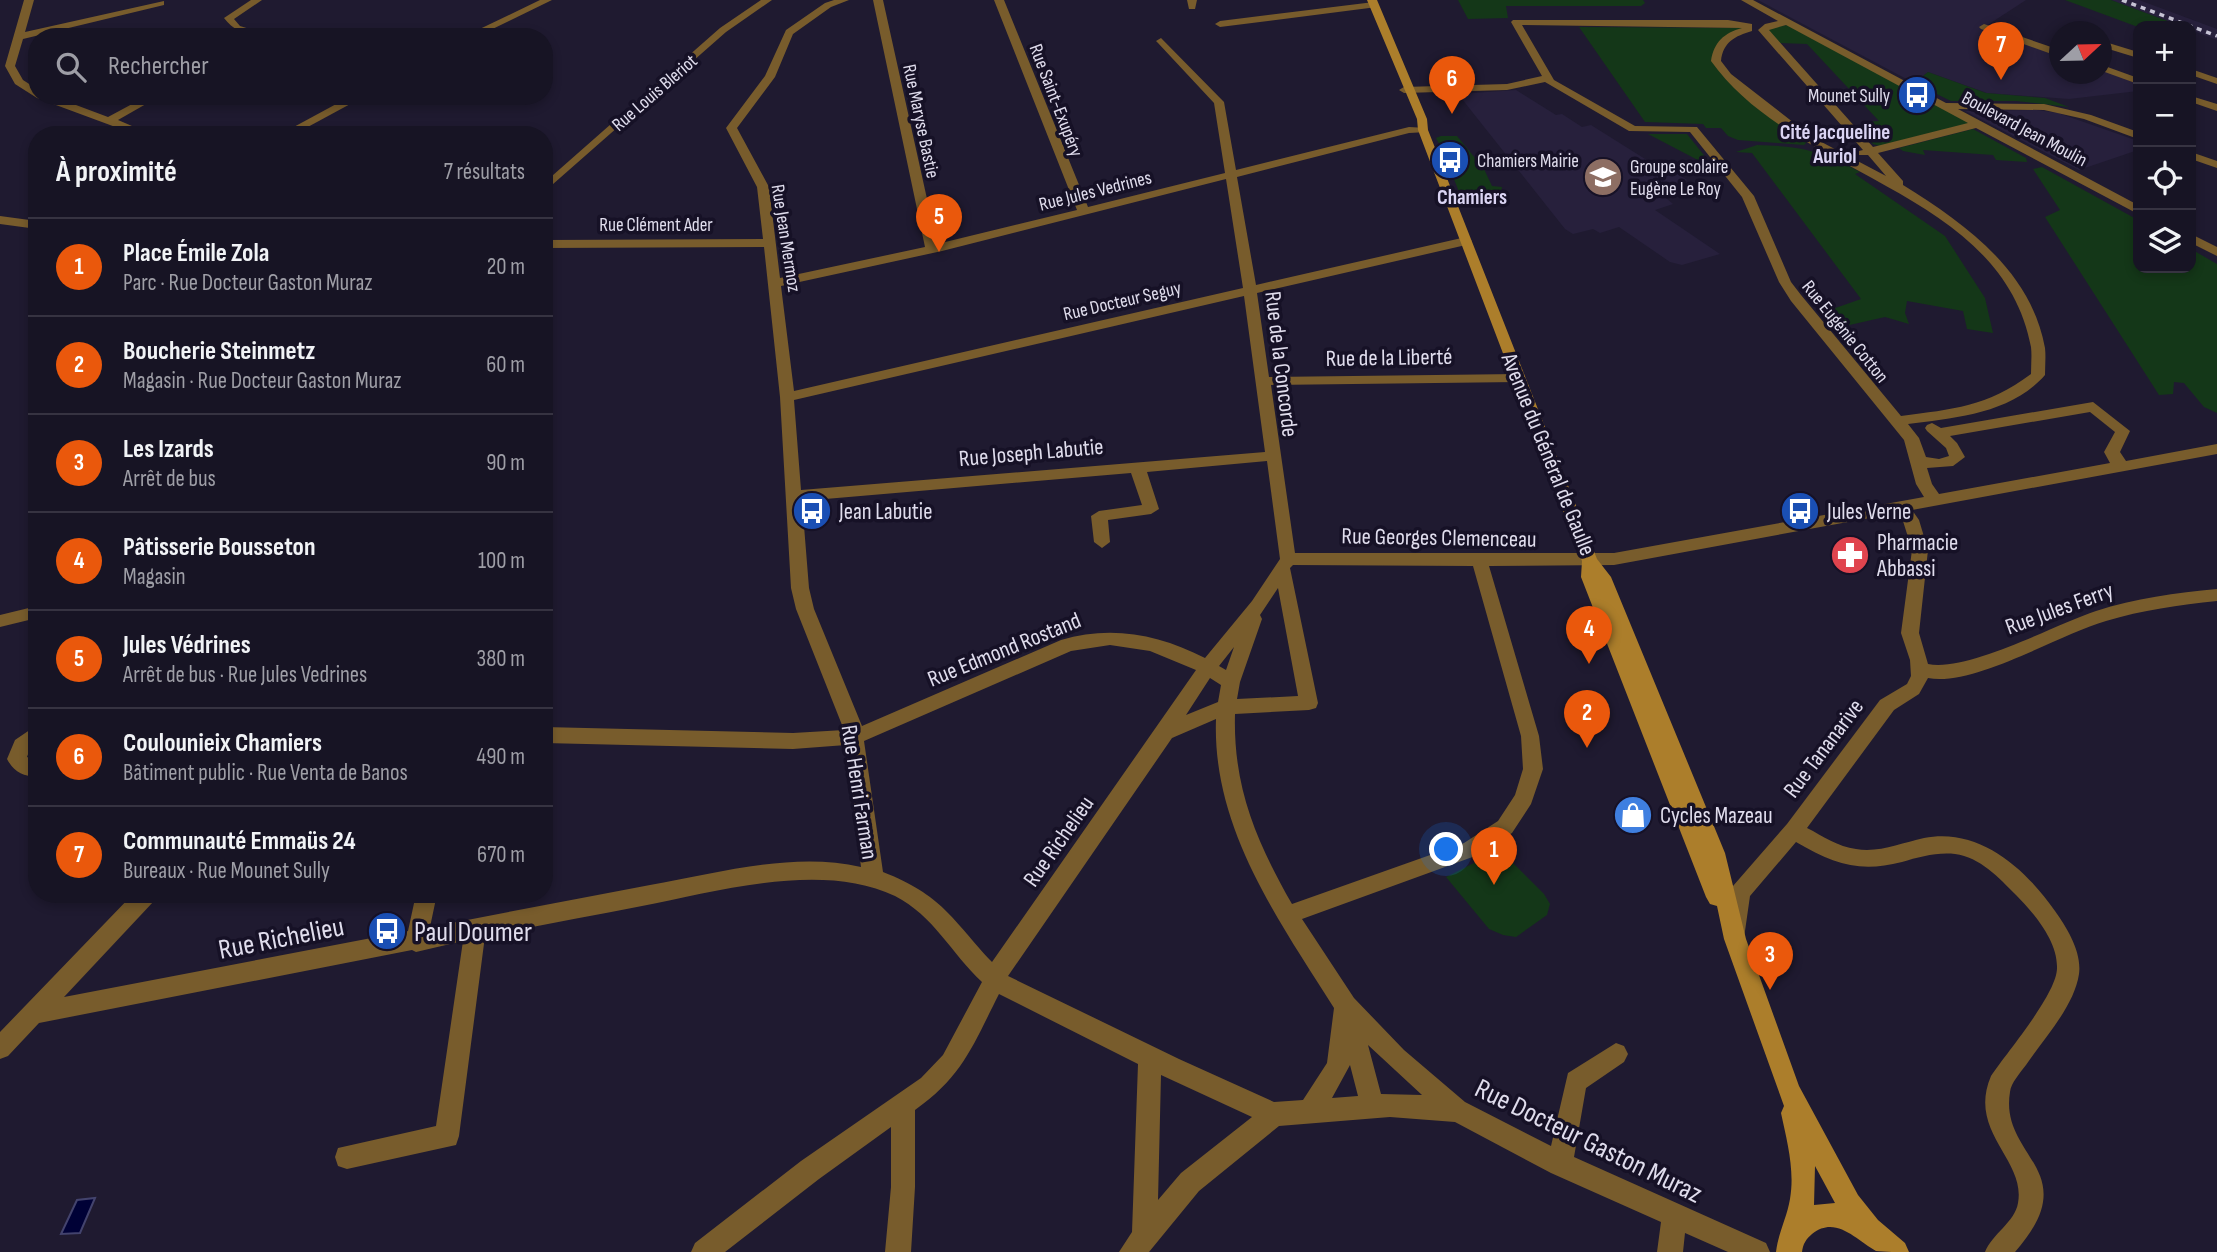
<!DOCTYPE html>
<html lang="fr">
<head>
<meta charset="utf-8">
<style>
  :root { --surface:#171424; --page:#242131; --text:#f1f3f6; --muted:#9e9ea6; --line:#363341; --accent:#ea580c }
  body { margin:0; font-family:"Sofia Sans Condensed",sans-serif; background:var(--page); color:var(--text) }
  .controls { position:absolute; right:21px; top:21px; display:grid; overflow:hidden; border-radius:14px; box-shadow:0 4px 10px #0003 }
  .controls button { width:63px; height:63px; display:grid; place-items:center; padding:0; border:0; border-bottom:2px solid var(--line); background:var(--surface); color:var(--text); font:35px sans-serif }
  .compass { position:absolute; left:2049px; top:21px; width:63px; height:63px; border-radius:50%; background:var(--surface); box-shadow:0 4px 10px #0003; rotate:68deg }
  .you { position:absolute; left:1447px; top:850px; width:24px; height:24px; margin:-18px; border:5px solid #fff; border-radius:50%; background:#1a73e8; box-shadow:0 0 0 10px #1a73e833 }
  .badge { display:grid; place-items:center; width:46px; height:46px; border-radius:50%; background:var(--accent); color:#fff; font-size:23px; font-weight:700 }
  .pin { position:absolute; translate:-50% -58px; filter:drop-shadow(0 2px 4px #0008) }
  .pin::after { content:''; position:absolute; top:37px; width:24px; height:21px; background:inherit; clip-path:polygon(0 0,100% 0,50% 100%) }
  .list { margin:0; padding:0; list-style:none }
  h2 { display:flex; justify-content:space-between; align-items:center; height:91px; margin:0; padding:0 28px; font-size:30px }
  h2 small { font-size:23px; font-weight:400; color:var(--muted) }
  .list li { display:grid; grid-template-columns:46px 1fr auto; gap:21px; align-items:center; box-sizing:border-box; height:98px; padding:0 28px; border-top:2px solid var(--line) }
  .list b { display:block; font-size:26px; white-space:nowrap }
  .list p { margin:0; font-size:23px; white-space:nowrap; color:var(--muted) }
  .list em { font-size:23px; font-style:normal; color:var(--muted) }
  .icon { flex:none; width:38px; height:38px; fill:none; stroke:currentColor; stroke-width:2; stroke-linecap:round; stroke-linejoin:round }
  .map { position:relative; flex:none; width:2217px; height:1252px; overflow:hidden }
  .search { position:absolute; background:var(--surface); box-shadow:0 4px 10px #0003; left:28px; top:28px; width:525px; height:77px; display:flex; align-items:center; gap:18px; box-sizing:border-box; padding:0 24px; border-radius:28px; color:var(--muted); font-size:26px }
  .panel { position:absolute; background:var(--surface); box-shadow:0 4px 10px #0003; left:28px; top:126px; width:525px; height:777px; border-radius:28px }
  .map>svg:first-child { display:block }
  .built { fill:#27203c }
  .green { fill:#143718 }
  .water { fill:#000136; stroke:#43436d; stroke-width:2 }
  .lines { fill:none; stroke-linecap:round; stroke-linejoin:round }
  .minor { fill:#785c2c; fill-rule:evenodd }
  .secondary { fill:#ac7e2b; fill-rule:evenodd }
  .rail { stroke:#c6c3d4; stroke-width:3.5; stroke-dasharray:5 5; stroke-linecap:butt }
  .labels { text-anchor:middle; stroke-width:7; stroke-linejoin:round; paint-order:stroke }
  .far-street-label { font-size:19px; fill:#e0dded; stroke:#161126 }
  .far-poi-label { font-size:19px; fill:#e0dded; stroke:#161126; text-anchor:start }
  .far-neighbourhood-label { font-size:21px; font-weight:bold; fill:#dad4f3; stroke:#161126 }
  .far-quarter-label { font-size:21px; font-weight:bold; fill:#dad4f3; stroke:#161126 }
  .street-label { font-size:23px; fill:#e0dded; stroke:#161126 }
  .poi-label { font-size:23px; fill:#e0dded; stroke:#161126; text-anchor:start }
  .near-poi-label { font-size:28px; fill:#e0dded; stroke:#161126; text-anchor:start }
  .near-street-label { font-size:28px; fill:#e0dded; stroke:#161126 }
</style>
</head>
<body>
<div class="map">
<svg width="2217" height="1252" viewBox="0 0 2217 1252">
  <rect width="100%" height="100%" fill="#1f1a30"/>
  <g class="built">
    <polygon points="1758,0 2026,0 1983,28 2059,55 2060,74 2102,74 2102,70 2138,83 2138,91 2069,99 1987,93 1928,72 1914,83"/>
    <polygon points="2111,0 2139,0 2217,29 2217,40 2191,30 2191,26 2181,26"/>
    <polygon points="1516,90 1556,115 1562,114 1582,127 1591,125 1669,174 1675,172 1687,180 1682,182 1693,189 1665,197 1673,204 1655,210 1720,254 1682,265 1670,262 1619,227 1600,233 1593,229 1573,234 1565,229 1458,94"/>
    <polygon points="2037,110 2058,113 2138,141 2138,150 2079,170 1965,111"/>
  </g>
  <g class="green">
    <polygon points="1458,0 1643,0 1645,3 1641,6 1506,6 1508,18 1468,19"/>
    <polygon points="2065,0 2111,0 2181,26 2138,27"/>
    <polygon points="1787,25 1970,123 1879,146 1873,144 1864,135 1876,133 1865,122 1879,121 1807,44 1780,43 1768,31 1769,28"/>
    <path d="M1579 27 1748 28C1728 32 1714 40 1713 61L1724 76 1807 142 1804 145 1738 140 1728 136 1721 128H1706L1703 124 1645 122Z"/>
    <polygon points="1928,72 1986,93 2045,98 2069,107 2016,101 1951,101 1914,83"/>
    <polygon points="1973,129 2026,158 2027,162 1996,160 1993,155 1923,150 1925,155 1903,151 1899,148"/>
    <polygon points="1648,134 1687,134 1715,169"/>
    <polygon points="1441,136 1457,136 1484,169 1492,186 1502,187 1501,192 1497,195 1461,197 1450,169 1457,169 1451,151 1443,151 1436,138"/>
    <path d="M1757 145C1802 146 1822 151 1860 172L1855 174 1945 236 1985 298 1993 333 1967 329 1963 311 1907 301 1905 313 1909 324 1885 317 1845 326 1824 312 1861 299 1752 153 1736 152Z"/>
    <polygon points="2042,167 2138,220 2138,268 2191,268 2191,249 2217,264 2217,413 2204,407 2184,383 2174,382 2173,394 2159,395 2045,217 2060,210 2033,169"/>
    <polygon points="1500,850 1544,894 1550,904 1547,915 1516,937 1503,935 1489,929 1446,877"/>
  </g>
  <polygon class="water" points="95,1198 80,1233 61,1234 77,1200"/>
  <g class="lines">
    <g class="minor">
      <polygon points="24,0 34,0 25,32 164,1 164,5 23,39 15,66 23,80 37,89 37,96 52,96 108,117 147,96 160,96 118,120 153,135 137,135 37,98 15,84 5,66"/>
      <path d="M251 0H262L234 19 240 26 275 37C254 37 237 35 224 18Z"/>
      <polygon points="540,0 552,0 476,37 463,37"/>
      <polygon points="761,0 772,0 726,32 544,192 544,183 720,28"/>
      <path d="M834 0H849L831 7 793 34 775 77 737 128 769 187 780 278 925 247 873 0H883L937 244 1077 210 994 0H1004L1088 207 1225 173 1214 103 1158 43 1156 41 1161 38 1224 102 1236 170 1409 127 1427 128V132L1409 133 1237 177 1256 285 1466 237 1472 241 1466 245 1257 293 1269 377 1518 374 1525 378 1518 382 1271 385 1295 553H1614L1924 497 1916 484 1904 440 1791 301 1779 282 1742 197 1690 132 1629 131 1545 82 1507 90 1404 93 1399 90 1404 87 1507 84 1542 76 1511 22 1513 20H1728L1752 24V31C1735 36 1723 42 1721 61L1731 74 1812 137 1886 176 1868 155H1859V151L1863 150 1758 30 1765 24 1778 21 1741 0H1753L1946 103 2044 104 2091 115 2138 132V139L2084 119 2044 110 1958 109 2138 205V214L1976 128 1878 153 1903 181V185C1966 224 2031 271 2045 348 2046 357 2045 366 2045 375 2011 414 1955 418 1908 424L1919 438 1926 457 1939 459 1949 456 1946 448 1927 431 1925 428 1927 425 1932 423 1941 428 2093 402 2130 431 2120 452 2126 461 2217 444V454L1912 510 1919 520 1928 550 1919 633 1928 664C1968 672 2054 625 2096 611 2135 598 2176 593 2217 589V601C2179 605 2142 610 2106 621 2058 635 1973 687 1928 678L1919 694 1894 710 1807 828C1823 836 1838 847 1856 849 1879 853 1901 843 1924 838 1979 827 2025 868 2055 911 2067 928 2082 952 2079 974 2074 1007 2044 1038 2026 1065 2020 1073 2011 1083 2010 1092 1999 1158 2087 1170 2015 1252H1985C1992 1234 2015 1222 2018 1203 2026 1159 1967 1132 1991 1076 2007 1052 2057 994 2057 968 2058 941 2033 912 2016 895 1999 878 1980 857 1955 854 1937 852 1919 857 1902 862 1859 873 1834 864 1796 842L1750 896 1744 938 1736 941 1728 938 1725 931 1733 886 1787 824 1880 700 1907 684 1911 676 1910 660 1901 633 1912 550 1903 521 1897 513 1614 565 1489 566 1539 736 1543 769 1531 804 1512 833 1478 855 1302 919 1354 998 1404 1050 1465 1102 1551 1146 1568 1073 1616 1043 1624 1046 1628 1054 1624 1062 1586 1088 1574 1157 1766 1243 1770 1252H1728L1685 1233 1683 1252H1657L1661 1222 1551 1173 1455 1122 1390 1117 1279 1126 1199 1191 1149 1252H1119L1132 1232 1138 1064 999 994C973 1045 963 1076 915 1110V1187L911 1252H885L891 1187V1127L819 1179 725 1252H691L695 1243 801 1161 921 1078 943 1055 982 982C951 953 934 916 895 896 822 861 718 891 642 906 590 916 537 926 485 936L459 1136 456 1145 347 1169 338 1166 335 1157 338 1148 436 1126 463 941 416 952 412 950 39 1023 8 1056 0 1059V1032L133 894H157L154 901 64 997 408 931 416 894H437L430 927C503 913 577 899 650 885 717 873 794 851 861 867L846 745 793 749 544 743V727L793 733 844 730 796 609 791 588 780 397 764 247 544 248V240L763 239 757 187 726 128 765 76 786 30 825 3ZM1522 25 1742 28C1724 33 1714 42 1711 61 1794 178 2001 189 2031 347 2032 356 2031 365 2031 374 1987 407 1953 409 1901 416L1801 295 1791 282 1754 196 1697 127 1635 126 1554 80ZM1786 25 1968 123 1873 147 1769 30ZM1226 179 1243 288 794 391 781 286 942 251ZM1244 296 1265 452 801 490 794 400ZM2090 412 2115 432 2104 452 2110 463 1939 494 1932 484 1927 468 1953 466 1965 457 1957 443 1950 436ZM1267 461 1280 559 1252 601 1205 658C1159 634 1110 625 1061 640L862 726 814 609 809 588 802 501 1131 473 1142 505 1099 511 1091 516 1094 542 1102 548 1110 542 1108 520 1151 514 1159 509 1147 472ZM1293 565 1473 566 1521 736 1523 769 1515 795 1498 821 1464 843 1292 904C1256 841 1233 787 1235 714L1309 710 1316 708 1318 703 1290 568ZM1278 588 1298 696 1237 699 1240 682 1262 619 1260 615ZM1110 645 1150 651 1196 670 992 962C952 919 942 895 883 872L864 741 1071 651ZM1234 647 1226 670 1219 666ZM1210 678 1221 685 1218 702 1186 715ZM1216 719C1212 828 1278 919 1334 1008L1327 1063 1303 1100 1274 1102 1179 1059 1008 976 1172 738ZM1368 1045 1422 1095 1381 1094ZM1350 1065 1358 1096 1332 1098ZM1161 1075 1252 1117 1181 1173 1158 1200Z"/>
      <polygon points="1187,0 1197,0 1195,9 1189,9"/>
      <polygon points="1374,2 1377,3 1377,7 1220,27 1215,24 1220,21"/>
      <polygon points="1984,24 2060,50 2060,57 1981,29 1979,27"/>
      <polygon points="2102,41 2138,52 2138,58 2102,47"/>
      <polygon points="2102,65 2138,78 2138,84 2102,71"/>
      <polygon points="2191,69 2217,78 2217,84 2191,75"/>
      <polygon points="351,96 365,96 293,135 279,135"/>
      <polygon points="2191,96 2217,104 2217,111 2191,102"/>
      <polygon points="2191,152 2217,161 2217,168 2191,159"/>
      <polygon points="0,216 37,221 37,229 0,224"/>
      <polygon points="2191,234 2217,247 2217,256 2191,243"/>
      <polygon points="37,606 37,618 0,627 0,615"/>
      <path d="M37 725V743L30 749 27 757 37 761V777C23 776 14 772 7 759L15 740Z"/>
    </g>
    <path class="secondary" d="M1367 0H1377L1427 119 1428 130 1597 559 1611 577 1725 853 1746 939 1799 1086 1858 1195 1878 1220 1905 1243 1909 1252C1900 1252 1884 1252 1876 1251 1856 1240 1836 1215 1812 1234 1806 1239 1803 1244 1802 1252H1776C1778 1234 1787 1217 1790 1199 1795 1170 1787 1141 1781 1113L1784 1106 1724 939 1717 906 1710 904 1706 897 1581 577 1582 561 1418 130 1417 119ZM1815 1166 1835 1203 1814 1205Z"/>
    <polyline class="rail" points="2122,0 2217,36"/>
  </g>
  <defs>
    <g id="bus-disc" transform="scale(2.0125)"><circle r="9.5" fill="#1a4fb4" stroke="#161126"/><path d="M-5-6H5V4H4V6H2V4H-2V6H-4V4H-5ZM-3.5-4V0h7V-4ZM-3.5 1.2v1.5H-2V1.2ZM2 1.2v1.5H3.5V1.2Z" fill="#fff"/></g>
    <g id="school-disc" transform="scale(2.0125)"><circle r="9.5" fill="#8d6e63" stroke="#161126"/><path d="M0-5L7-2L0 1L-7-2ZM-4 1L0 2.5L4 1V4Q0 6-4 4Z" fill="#fff"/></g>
    <g id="pharmacy-disc" transform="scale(2.0125)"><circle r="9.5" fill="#e0444e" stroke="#161126"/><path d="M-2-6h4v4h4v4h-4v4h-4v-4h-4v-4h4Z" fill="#fff"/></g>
    <g id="shop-disc" transform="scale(2.0125)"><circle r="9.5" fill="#3f7fe0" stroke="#161126"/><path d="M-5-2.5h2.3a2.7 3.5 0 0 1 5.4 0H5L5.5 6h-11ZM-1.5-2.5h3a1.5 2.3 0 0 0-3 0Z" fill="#fff"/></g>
  </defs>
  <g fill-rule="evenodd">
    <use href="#bus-disc" x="1917" y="95"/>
    <use href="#bus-disc" x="1450" y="160"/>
    <use href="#school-disc" x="1603" y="177"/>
    <use href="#bus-disc" x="812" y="511"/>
    <use href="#bus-disc" x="1800" y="511"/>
    <use href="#pharmacy-disc" x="1850" y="555"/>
    <use href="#shop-disc" x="1633" y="815"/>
    <use href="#bus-disc" x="387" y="931"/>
  </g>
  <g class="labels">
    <g class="far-street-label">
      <text transform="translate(654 92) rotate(-41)" y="7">Rue Louis Bleriot</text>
      <text transform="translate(1057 100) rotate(69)" y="7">Rue Saint-Exupéry</text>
      <text transform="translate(922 121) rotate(78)" y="7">Rue Maryse Bastie</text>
      <text transform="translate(2025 128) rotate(28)" y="7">Boulevard Jean Moulin</text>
      <text transform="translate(1095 190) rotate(-14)" y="7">Rue Jules Vedrines</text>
      <text x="656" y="231">Rue Clément Ader</text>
      <text transform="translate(787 238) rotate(81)" y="7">Rue Jean Mermoz</text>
      <text transform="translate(1122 300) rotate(-13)" y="7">Rue Docteur Seguy</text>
      <text transform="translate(1846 331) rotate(51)" y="7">Rue Eugénie Cotton</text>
    </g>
    <g class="far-poi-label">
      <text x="1890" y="102" text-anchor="end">Mounet Sully</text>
      <text x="1477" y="167">Chamiers Mairie</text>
      <text x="1630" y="173">Groupe scolaire<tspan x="1630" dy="22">Eugène Le Roy</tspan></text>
    </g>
    <g class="far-neighbourhood-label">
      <text x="1835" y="139">Cité Jacqueline<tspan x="1835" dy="24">Auriol</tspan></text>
    </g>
    <g class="far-quarter-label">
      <text x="1472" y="204">Chamiers</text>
    </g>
    <g class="street-label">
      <text transform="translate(1389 357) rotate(-1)" y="8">Rue de la Liberté</text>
      <text transform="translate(1282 364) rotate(83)" y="8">Rue de la Concorde</text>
      <text transform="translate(1031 452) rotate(-5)" y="8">Rue Joseph Labutie</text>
      <text transform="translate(1549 454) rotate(68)" y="8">Avenue du Général de Gaulle</text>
      <text transform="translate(1439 537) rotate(1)" y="8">Rue Georges Clemenceau</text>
      <text transform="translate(2059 608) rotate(-20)" y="8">Rue Jules Ferry</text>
      <text transform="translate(1004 649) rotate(-22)" y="8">Rue Edmond Rostand</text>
      <text transform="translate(1823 748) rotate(-53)" y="8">Rue Tananarive</text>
      <text transform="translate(860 792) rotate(81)" y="8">Rue Henri Farman</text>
      <text transform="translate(1058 841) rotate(-55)" y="8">Rue Richelieu</text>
    </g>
    <g class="poi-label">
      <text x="839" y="519">Jean Labutie</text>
      <text x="1827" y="519">Jules Verne</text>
      <text x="1877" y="550">Pharmacie<tspan x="1877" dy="26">Abbassi</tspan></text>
      <text x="1660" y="823">Cycles Mazeau</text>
    </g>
    <g class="near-poi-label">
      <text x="414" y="941">Paul Doumer</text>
    </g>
    <g class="near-street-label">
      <text transform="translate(281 937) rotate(-11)" y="10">Rue Richelieu</text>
      <text transform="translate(1589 1140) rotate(26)" y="10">Rue Docteur Gaston Muraz</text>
    </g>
  </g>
</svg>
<div class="controls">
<button>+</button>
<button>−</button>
<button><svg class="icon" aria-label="locate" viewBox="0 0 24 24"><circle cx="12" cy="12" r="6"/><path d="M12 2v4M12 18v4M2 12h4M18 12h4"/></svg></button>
<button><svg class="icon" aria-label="layers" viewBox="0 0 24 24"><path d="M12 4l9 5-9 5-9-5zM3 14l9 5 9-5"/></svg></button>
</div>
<svg class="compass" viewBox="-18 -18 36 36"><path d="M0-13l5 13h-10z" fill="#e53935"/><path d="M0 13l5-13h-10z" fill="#9e9ea6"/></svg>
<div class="you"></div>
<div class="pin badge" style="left:1494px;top:885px">1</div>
<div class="pin badge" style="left:1587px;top:748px">2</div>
<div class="pin badge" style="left:1770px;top:990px">3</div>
<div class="pin badge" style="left:1589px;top:664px">4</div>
<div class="pin badge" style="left:939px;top:252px">5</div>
<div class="pin badge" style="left:1452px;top:114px">6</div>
<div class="pin badge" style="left:2001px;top:80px">7</div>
<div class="search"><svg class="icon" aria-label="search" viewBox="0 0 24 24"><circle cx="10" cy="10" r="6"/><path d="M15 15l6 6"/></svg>Rechercher</div>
<section class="panel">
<h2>À proximité<small>7 résultats</small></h2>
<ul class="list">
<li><span class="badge">1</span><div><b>Place Émile Zola</b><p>Parc · Rue Docteur Gaston Muraz</p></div><em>20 m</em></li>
<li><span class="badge">2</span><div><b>Boucherie Steinmetz</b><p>Magasin · Rue Docteur Gaston Muraz</p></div><em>60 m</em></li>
<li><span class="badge">3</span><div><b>Les Izards</b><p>Arrêt de bus</p></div><em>90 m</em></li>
<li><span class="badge">4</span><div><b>Pâtisserie Bousseton</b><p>Magasin</p></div><em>100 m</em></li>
<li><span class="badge">5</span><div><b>Jules Védrines</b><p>Arrêt de bus · Rue Jules Vedrines</p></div><em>380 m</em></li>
<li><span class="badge">6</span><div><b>Coulounieix Chamiers</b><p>Bâtiment public · Rue Venta de Banos</p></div><em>490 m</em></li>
<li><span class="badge">7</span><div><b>Communauté Emmaüs 24</b><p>Bureaux · Rue Mounet Sully</p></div><em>670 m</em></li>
</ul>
</section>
</div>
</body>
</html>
